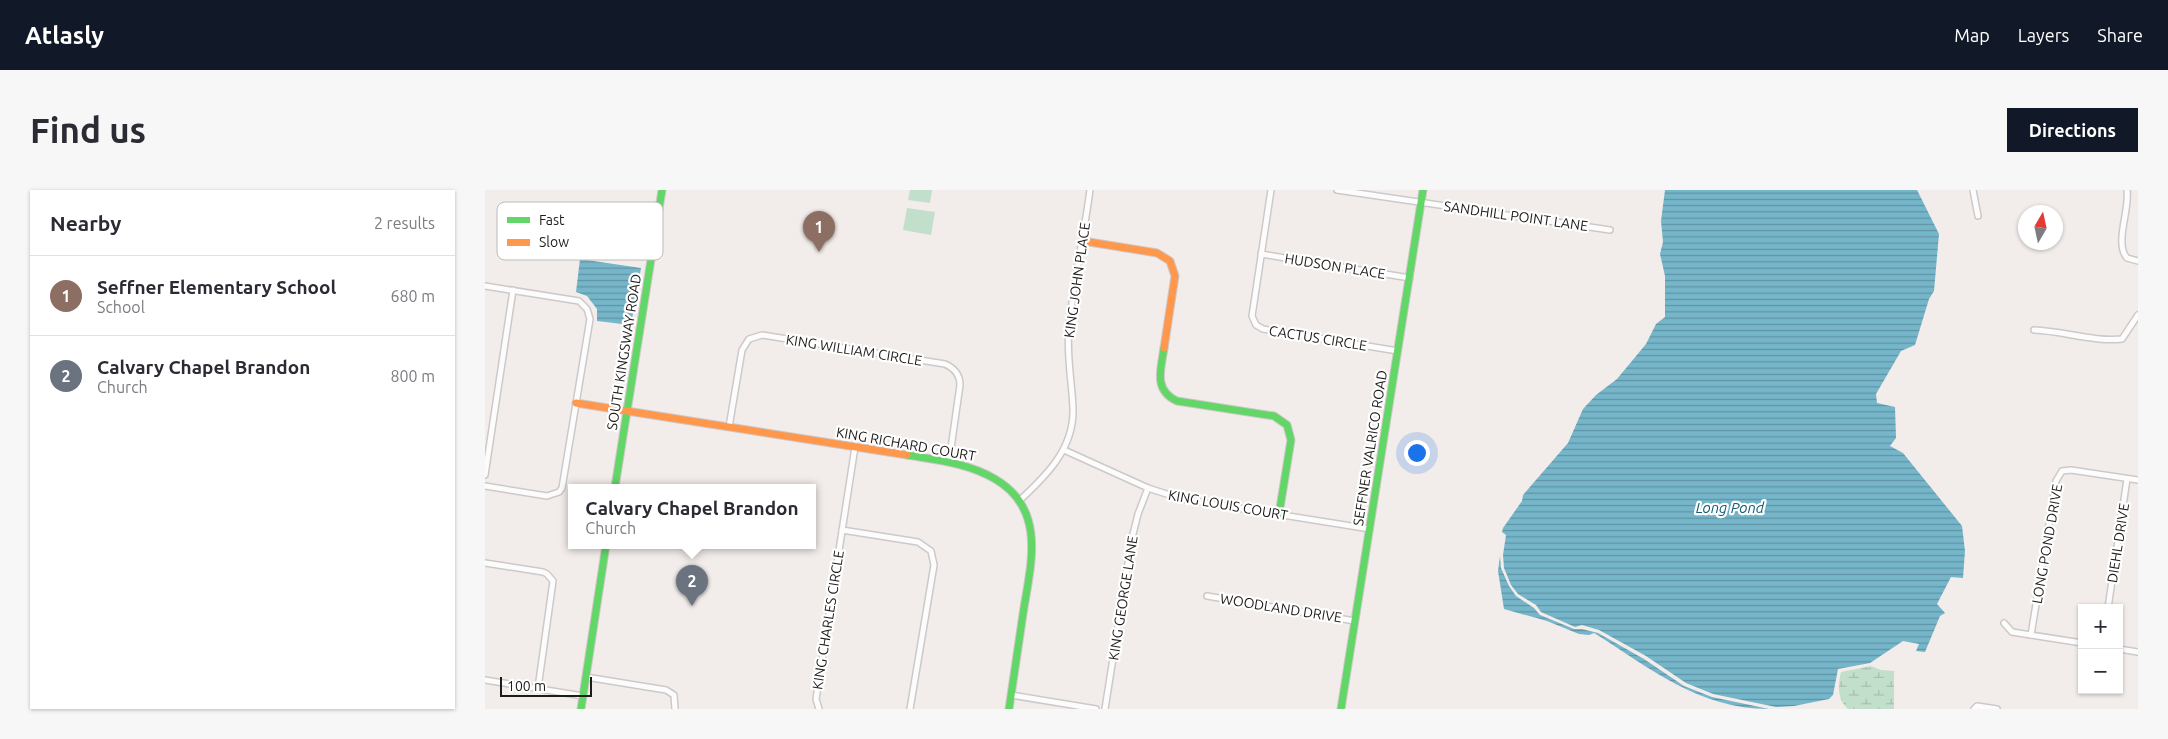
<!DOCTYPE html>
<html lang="en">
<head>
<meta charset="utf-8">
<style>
  :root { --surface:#fff; --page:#f7f7f7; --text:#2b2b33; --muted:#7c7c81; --line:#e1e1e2; --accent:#111827 }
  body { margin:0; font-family:Ubuntu,sans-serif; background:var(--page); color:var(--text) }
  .controls { position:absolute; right:15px; bottom:15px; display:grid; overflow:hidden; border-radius:0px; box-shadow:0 1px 4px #0004 }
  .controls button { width:45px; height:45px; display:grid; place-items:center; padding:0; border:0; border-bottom:1px solid var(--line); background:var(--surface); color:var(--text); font:25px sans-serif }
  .compass { position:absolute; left:1533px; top:15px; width:45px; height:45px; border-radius:50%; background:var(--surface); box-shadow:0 1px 4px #0004; rotate:9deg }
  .scale { position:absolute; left:15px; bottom:12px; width:92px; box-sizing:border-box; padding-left:5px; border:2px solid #1e1b19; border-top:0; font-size:14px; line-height:18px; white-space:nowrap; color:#1e1b19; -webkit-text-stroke:4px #fff; paint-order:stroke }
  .you { position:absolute; left:931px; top:262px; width:18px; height:18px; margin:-12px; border:4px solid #fff; border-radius:50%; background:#1a73e8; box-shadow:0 0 0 8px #1a73e833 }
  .badge { display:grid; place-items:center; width:32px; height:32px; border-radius:50%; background:var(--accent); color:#fff; font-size:16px; font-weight:700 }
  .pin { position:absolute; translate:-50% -41px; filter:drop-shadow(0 1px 2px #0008) }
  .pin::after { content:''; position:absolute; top:26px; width:18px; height:15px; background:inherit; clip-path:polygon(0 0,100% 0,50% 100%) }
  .popup { position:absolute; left:83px; top:294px; width:248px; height:65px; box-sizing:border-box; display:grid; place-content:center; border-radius:0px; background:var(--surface); filter:drop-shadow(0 1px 4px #0005); font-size:16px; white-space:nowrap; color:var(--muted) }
  .popup b { font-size:19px; color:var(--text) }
  .popup::after { content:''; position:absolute; left:50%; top:100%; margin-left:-10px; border:10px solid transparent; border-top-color:var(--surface) }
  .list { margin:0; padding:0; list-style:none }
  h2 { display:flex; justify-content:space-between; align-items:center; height:65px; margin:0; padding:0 20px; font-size:21px }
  h2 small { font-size:16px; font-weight:400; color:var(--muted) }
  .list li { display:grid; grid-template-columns:32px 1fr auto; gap:15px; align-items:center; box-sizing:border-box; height:80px; padding:0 20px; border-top:1px solid var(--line) }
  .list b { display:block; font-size:19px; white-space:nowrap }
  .list p { margin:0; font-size:16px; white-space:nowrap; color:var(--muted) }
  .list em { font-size:16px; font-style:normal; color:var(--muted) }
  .map { position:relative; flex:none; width:1653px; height:519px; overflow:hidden; border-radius:0px }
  header { display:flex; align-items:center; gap:30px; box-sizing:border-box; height:70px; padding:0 25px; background:var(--accent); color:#fff }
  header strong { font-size:24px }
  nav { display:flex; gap:28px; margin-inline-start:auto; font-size:18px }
  .intro { display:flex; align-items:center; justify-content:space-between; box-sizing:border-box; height:120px; padding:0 30px }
  h1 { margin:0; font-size:35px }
  .button { padding:12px 22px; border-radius:0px; background:var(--accent); color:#fff; font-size:18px; font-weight:700 }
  main { display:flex; gap:30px; padding:0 30px }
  aside { flex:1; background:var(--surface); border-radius:0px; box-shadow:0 1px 4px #0004 }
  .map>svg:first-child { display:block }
  .grass { fill:#c1dfca }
  .wetland { fill:url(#wetland-marsh) }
  .water { fill:url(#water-rules) }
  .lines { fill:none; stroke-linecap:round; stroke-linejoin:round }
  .street-casing { stroke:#cec9c8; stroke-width:8 }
  .fast-casing { stroke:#cec9c8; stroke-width:9 }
  .slow-casing { stroke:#cec9c8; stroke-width:9 }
  .street { stroke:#fdfcfc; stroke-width:5 }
  .fast { stroke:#63d668; stroke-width:7 }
  .slow { stroke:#ff974d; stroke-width:7 }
  .labels { text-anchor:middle; stroke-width:4.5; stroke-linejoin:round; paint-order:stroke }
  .street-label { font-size:14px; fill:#1e1b19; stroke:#fff }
  .water-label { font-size:15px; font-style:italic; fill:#125d73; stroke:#fff }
  .key { fill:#fff; stroke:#bcbbba; stroke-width:1 }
  .key-label { font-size:14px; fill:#1e1b19 }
</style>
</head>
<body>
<header>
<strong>Atlasly</strong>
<nav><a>Map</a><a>Layers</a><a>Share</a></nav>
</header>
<div class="intro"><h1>Find us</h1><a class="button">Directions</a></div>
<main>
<aside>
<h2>Nearby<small>2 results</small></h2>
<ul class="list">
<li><span class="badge" style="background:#8d6e63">1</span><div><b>Seffner Elementary School</b><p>School</p></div><em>680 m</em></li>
<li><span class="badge" style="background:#6b7280">2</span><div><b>Calvary Chapel Brandon</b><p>Church</p></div><em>800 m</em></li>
</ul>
</aside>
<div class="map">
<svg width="1653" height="519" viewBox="0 0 1653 519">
  <defs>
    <pattern id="wetland-marsh" width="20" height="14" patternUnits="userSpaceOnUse" patternTransform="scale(1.25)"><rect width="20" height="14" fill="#c1dfca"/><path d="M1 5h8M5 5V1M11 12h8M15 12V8" fill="none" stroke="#a5bfad"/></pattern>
    <pattern id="water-rules" width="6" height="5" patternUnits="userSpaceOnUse" patternTransform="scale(1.25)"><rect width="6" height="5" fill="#76b6ca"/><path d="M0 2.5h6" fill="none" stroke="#6093a3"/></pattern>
  </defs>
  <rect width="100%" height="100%" fill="#f2ecea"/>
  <g class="grass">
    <polygon points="425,0 447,0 445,13 423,10"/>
    <polygon points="422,18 450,22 446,45 418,40"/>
  </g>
  <path class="wetland" d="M1386 476 1396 480 1409 481V519H1363C1352 509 1353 495 1356 482Z"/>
  <g class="water">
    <polygon points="1180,0 1432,0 1454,44 1449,101 1444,109 1430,155 1416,161 1391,204 1392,213 1410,217 1411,248 1405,256 1418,263 1477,336 1480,361 1478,388 1466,387 1452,414 1460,423 1455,426 1440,462 1431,461 1434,454 1418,451 1385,473 1353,479 1348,505 1344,509 1309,516 1291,517 1228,504 1201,493 1161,466 1114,440 1097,435 1090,437 1056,422 1051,415 1033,404 1026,395 1019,378 1018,365 1021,345 1017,342 1018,338 1037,311 1038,305 1083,253 1098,219 1111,205 1132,189 1161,154 1171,134 1180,127 1180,86 1175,64 1178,52 1176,31"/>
    <polygon points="95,69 156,78 146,135 112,131 112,119 102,106 91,102"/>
    <path d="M1015 366 1016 378 1024 396 1031 406 1049 418 1055 425 1089 439H1097L1113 443 1159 469 1199 496 1227 507 1284 519C1214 519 1165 478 1109 443L1104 445 1094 444 1062 431 1019 419 1013 381Z"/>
  </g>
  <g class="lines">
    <g class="street-casing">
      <g id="street">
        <polyline points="786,0 767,126 771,135 778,139 913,161"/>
        <polyline points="852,0 1125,40"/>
        <polyline points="1488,0 1493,26"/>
        <path d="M1642 0C1645 20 1629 53 1642 68L1653 71"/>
        <polyline points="776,64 925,88"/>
        <polyline points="0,96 94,111 102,119 105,129 77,298 74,302 62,306 0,296"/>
        <path d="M1549 140C1578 141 1609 152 1637 149L1653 125"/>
        <path d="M244 237 257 160 264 149 277 145 460 174C469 178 475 184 475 195L464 272"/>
        <polyline points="579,260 663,298 697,309 885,339"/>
        <polyline points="0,285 28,100"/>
        <path d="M534 311C561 286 589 259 588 219 587 191 581 164 584 136 589 90 599 45 605 0"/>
        <polyline points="357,340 433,352 446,361 449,375 425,519"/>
        <polyline points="0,373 58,382 62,384 68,391 53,498"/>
        <polyline points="722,406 870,431"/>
        <polyline points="1623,418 1642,289"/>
        <polyline points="1519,433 1527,442 1546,445"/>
        <polyline points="1597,453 1546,445 1571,291 1577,281 1586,280 1653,290"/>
        <polyline points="1634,459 1653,462"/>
        <polyline points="101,487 181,500 189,505 190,519"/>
        <polyline points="0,490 98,506"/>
        <polyline points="526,505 611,519"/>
        <polyline points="334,519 331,509 370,257"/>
        <polyline points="620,519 647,348 653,324 663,298"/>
        <polyline points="1489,519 1492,516 1512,519"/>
      </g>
    </g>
    <g class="fast-casing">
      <g id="fast">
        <path d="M679 158C676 179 668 200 692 211L789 226 802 235 806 250 794 324"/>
        <path d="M422 265C452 270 483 273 510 289 563 320 545 377 538 424 533 456 529 487 524 519"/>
        <polyline points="130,297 177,0"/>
        <polyline points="96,519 121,355"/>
        <polyline points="856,519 938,0"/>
      </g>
    </g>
    <g class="slow-casing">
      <g id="slow">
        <polyline points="598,51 672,63 685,71 690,86 679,158"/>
        <polyline points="91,213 422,265"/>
      </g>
    </g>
    <use href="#street" class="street"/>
    <use href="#fast" class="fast"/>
    <use href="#slow" class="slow"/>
  </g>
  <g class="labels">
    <g class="street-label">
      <text transform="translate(1031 26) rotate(8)" y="5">SANDHILL POINT LANE</text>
      <text transform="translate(850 76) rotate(9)" y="5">HUDSON PLACE</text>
      <text transform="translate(592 90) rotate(-82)" y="5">KING JOHN PLACE</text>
      <text transform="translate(833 148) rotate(9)" y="5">CACTUS CIRCLE</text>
      <text transform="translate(369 160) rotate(9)" y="5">KING WILLIAM CIRCLE</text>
      <text transform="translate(139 162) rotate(-81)" y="5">SOUTH KINGSWAY ROAD</text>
      <text transform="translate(421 254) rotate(10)" y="5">KING RICHARD COURT</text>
      <text transform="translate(885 258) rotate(-81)" y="5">SEFFNER VALRICO ROAD</text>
      <text transform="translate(743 315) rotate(10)" y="5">KING LOUIS COURT</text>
      <text transform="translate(1633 353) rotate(-81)" y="5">DIEHL DRIVE</text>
      <text transform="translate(1562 354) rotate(-80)" y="5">LONG POND DRIVE</text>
      <text transform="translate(638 408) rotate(-81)" y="5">KING GEORGE LANE</text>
      <text transform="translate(796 418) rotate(9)" y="5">WOODLAND DRIVE</text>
      <text transform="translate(343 430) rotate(-81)" y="5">KING CHARLES CIRCLE</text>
    </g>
    <g class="water-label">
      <text x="1245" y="323">Long Pond</text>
    </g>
  </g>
  <rect x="12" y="12" width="166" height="58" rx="8" class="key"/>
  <rect x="22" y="27" width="23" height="6" fill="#63d668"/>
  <rect x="22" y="49" width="23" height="7" fill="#ff974d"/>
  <g class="key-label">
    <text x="54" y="35">Fast</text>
    <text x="54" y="57">Slow</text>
  </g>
</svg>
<div class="controls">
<button>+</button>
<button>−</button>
</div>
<svg class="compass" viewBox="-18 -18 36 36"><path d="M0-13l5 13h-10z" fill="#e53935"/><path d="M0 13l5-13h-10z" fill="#7c7c81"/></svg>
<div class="scale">100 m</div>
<div class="you"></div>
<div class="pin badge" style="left:334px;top:62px;background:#8d6e63">1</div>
<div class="pin badge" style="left:207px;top:416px;background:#6b7280">2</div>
<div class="popup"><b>Calvary Chapel Brandon</b>Church</div>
</div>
</main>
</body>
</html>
